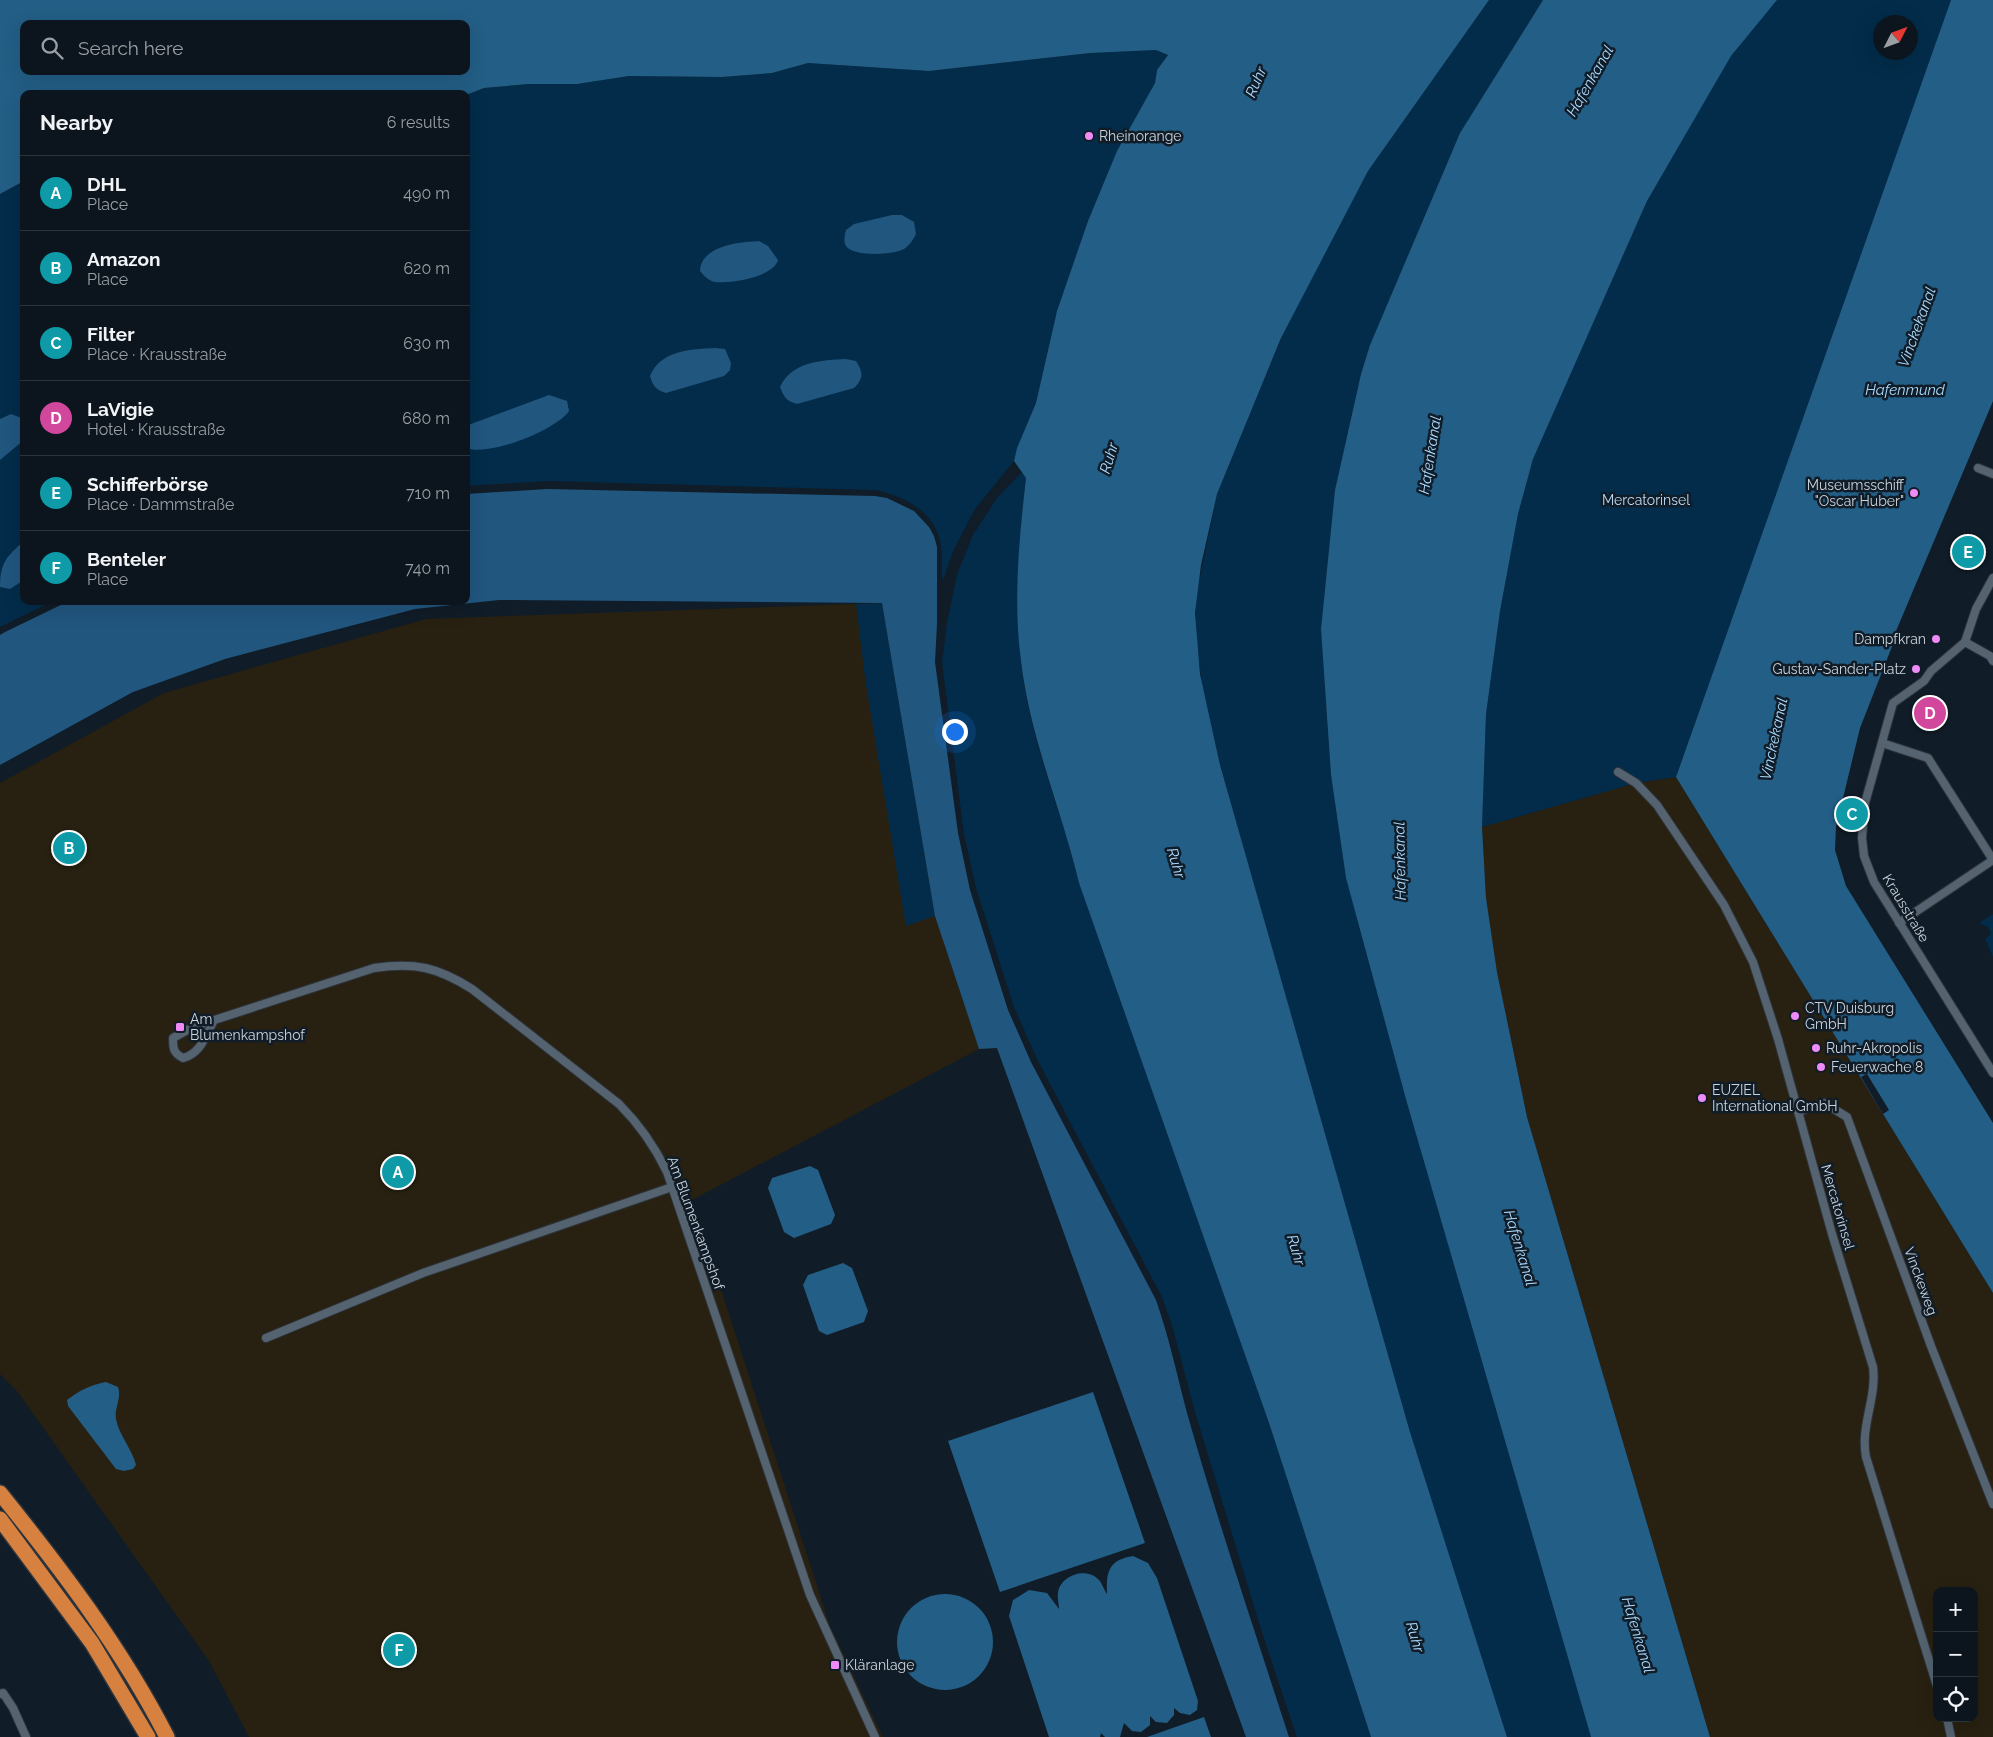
<!DOCTYPE html>
<html lang="en">
<head>
<meta charset="utf-8">
<style>
  :root { --surface:#0c151d; --page:#1a222a; --text:#f1f3f6; --muted:#9a9fa4; --line:#2c343b; --accent:#ea580c }
  body { margin:0; font-family:Raleway,sans-serif; background:var(--page); color:var(--text) }
  .controls { position:absolute; right:15px; bottom:15px; display:grid; overflow:hidden; border-radius:10px; box-shadow:0 5px 20px #0002 }
  .controls button { width:45px; height:45px; display:grid; place-items:center; padding:0; border:0; border-bottom:1px solid var(--line); background:var(--surface); color:var(--text); font:25px sans-serif }
  .compass { position:absolute; left:1873px; top:15px; width:45px; height:45px; border-radius:50%; background:var(--surface); box-shadow:0 5px 20px #0002; rotate:48deg }
  .you { position:absolute; left:954px; top:731px; width:18px; height:18px; margin:-12px; border:4px solid #fff; border-radius:50%; background:#1a73e8; box-shadow:0 0 0 8px #1a73e833 }
  .badge { display:grid; place-items:center; width:32px; height:32px; border-radius:50%; background:var(--accent); color:#fff; font-size:16px; font-weight:700 }
  .pin { position:absolute; translate:-50% -50%; border:2px solid #fff; box-shadow:0 1px 5px #0006 }
  .list { margin:0; padding:0; list-style:none }
  h2 { display:flex; justify-content:space-between; align-items:center; height:65px; margin:0; padding:0 20px; font-size:21px }
  h2 small { font-size:16px; font-weight:400; color:var(--muted) }
  .list li { display:grid; grid-template-columns:32px 1fr auto; gap:15px; align-items:center; box-sizing:border-box; height:75px; padding:0 20px; border-top:1px solid var(--line) }
  .list b { display:block; font-size:19px; white-space:nowrap }
  .list p { margin:0; font-size:16px; white-space:nowrap; color:var(--muted) }
  .list em { font-size:16px; font-style:normal; color:var(--muted) }
  .icon { flex:none; width:28px; height:28px; fill:none; stroke:currentColor; stroke-width:2; stroke-linecap:round; stroke-linejoin:round }
  .map { position:relative; flex:none; width:1993px; height:1737px; overflow:hidden }
  .search { position:absolute; background:var(--surface); box-shadow:0 5px 20px #0002; left:20px; top:20px; width:450px; height:55px; display:flex; align-items:center; gap:12px; box-sizing:border-box; padding:0 18px; border-radius:10px; color:var(--muted); font-size:19px }
  .panel { position:absolute; background:var(--surface); box-shadow:0 5px 20px #0002; left:20px; top:90px; width:450px; height:515px; border-radius:10px }
  .map>svg:first-child { display:block }
  .industrial { fill:#282111; fill-rule:evenodd }
  .green { fill:#022c4a; fill-rule:evenodd }
  .forest { fill:#21567f }
  .water { fill:#235e86; fill-rule:evenodd }
  .pier { fill:#101c27 }
  .lines { fill:none; stroke-linecap:round; stroke-linejoin:round }
  .street-casing { stroke:#2d343c; stroke-width:10 }
  .highway-casing { stroke:#2d343c; stroke-width:18 }
  .street { stroke:#556370; stroke-width:8 }
  .highway { stroke:#d68140; stroke-width:15 }
  .poi-dot { fill:#ef8bf6; stroke:#101c27; stroke-width:2 }
  .labels { text-anchor:middle; stroke-width:5; stroke-linejoin:round; paint-order:stroke }
  .poi-label { font-size:14px; fill:#cbd3db; stroke:#101c27; text-anchor:start }
  .park-label { font-size:14px; fill:#bcd9f3; stroke:#101c27 }
  .street-label { font-size:14px; fill:#cbd3db; stroke:#101c27 }
  .water-label { font-size:15px; font-style:italic; fill:#abdaff; stroke:#101c27 }
</style>
</head>
<body>
<div class="map">
<svg width="1993" height="1737" viewBox="0 0 1993 1737">
  <rect width="100%" height="100%" fill="#101c27"/>
  <g class="industrial">
    <polygon points="882,603 945,947 979,1049 692,1200 830,1626 883,1737 249,1737 209,1661 17,1391 0,1374 0,783 164,693 426,619"/>
    <path d="M1676 777 1993 1293V1737H1710L1527 1117 1497 972 1486 898 1482 827 1636 783ZM1937 1591H1974V1718H1937Z"/>
  </g>
  <g class="green">
    <polygon points="1489,0 1543,0 1460,133 1370,345 1361,374 1335,490 1321,629 1331,775 1346,878 1407,1103 1591,1737 1507,1737 1410,1432 1220,765 1202,684 1196,636 1196,597 1217,494 1281,339 1280,336 1368,171"/>
    <path d="M1777 0H1951L1676 777 1636 783 1482 827 1486 714 1500 611 1518 514 1533 459 1647 201 1731 56ZM1880 22H1910V52H1880Z"/>
    <path d="M1156 50 1168 55 1157 70 1155 83 1117 151 1088 221 1057 311 1036 403 1017 448 1014 461 975 509 953 551 943 580C940 570 943 557 941 546 937 513 905 496 875 490L548 481 466 486V95L484 88 528 84H577L629 76 722 77 772 73 808 63 930 71 1090 53Z"/>
    <polygon points="24,181 24,601 53,601 0,627 0,194"/>
    <path d="M1023 471 1026 478C1019 539 1015 599 1021 660 1028 736 1061 808 1079 883L1269 1423 1371 1737H1297L1261 1629 1195 1412 1172 1325 1162 1297 1037 1059 1014 1007 976 888 964 834 942 662 947 623 957 575 973 535 997 498Z"/>
    <polygon points="882,603 935,916 906,926 866,685 856,604"/>
    <polygon points="1993,914 1993,957 1985,939 1991,934 1988,927 1979,923"/>
  </g>
  <g class="forest">
    <path d="M892 215H902L914 222 916 234C913 240 910 245 904 249 894 255 853 257 846 246 843 241 845 235 846 230L854 224Z"/>
    <path d="M759 241 768 246 778 260C773 277 732 284 715 282 709 281 704 276 700 271 701 246 738 242 759 241Z"/>
    <path d="M715 348 725 349 731 363 730 370 724 376 666 393C656 390 653 386 650 376 661 350 691 349 715 348Z"/>
    <path d="M846 359 856 361C863 372 864 378 854 388L797 404C786 401 784 397 780 387 791 362 821 360 846 359Z"/>
    <path d="M549 395 567 401 569 411C556 430 489 457 466 448V428L471 424Z"/>
    <polygon points="11,414 24,419 24,440 0,460 0,419"/>
    <path d="M547 489 875 496 887 498 914 511 929 527 934 536 937 547V624L935 662 958 833 970 890 1008 1010 1031 1062 1156 1300C1169 1337 1177 1375 1187 1413 1218 1522 1254 1629 1289 1737H1246L997 1048 979 1049 935 916 882 603 499 600 415 609 225 659 133 692 0 765V635L5 632 69 601H466V494Z"/>
    <path d="M24 541V580L10 589 0 587C0 563 6 557 24 541Z"/>
  </g>
  <g class="water">
    <path d="M0 0H1489L1368 171 1281 338 1217 494 1201 565 1195 613 1200 674 1220 765 1410 1432 1507 1737H1371L1269 1423 1079 883C1061 808 1030 738 1021 661 1013 601 1019 539 1026 478L1014 461 1017 448 1036 403 1057 311 1088 221 1117 151 1155 83 1157 70 1168 55 1156 50 1090 53 929 71 808 63 772 73 722 77 629 76 577 84H528L484 88 466 95 24 94V181L0 194ZM24 24H466V71H24Z"/>
    <polygon points="1543,0 1777,0 1731,56 1647,201 1533,459 1518,514 1500,611 1486,714 1482,827 1486,898 1497,972 1527,1117 1710,1737 1591,1737 1407,1103 1346,878 1331,775 1321,629 1335,490 1361,374 1370,345 1460,133"/>
    <polygon points="1951,0 1993,0 1993,401 1891,643 1893,644 1860,728 1836,827 1835,850 1846,886 1993,1123 1993,1293 1676,777"/>
    <polygon points="810,1166 818,1170 835,1215 831,1224 794,1238 784,1232 768,1188 772,1178"/>
    <polygon points="843,1263 852,1268 868,1311 864,1322 827,1335 819,1331 803,1285 808,1275"/>
    <path d="M106 1382 118 1387C122 1398 114 1408 116 1419 119 1435 132 1449 136 1465L133 1469 124 1471 116 1469 68 1406 67 1400C80 1390 90 1385 106 1382Z"/>
    <polygon points="1093,1392 1145,1543 1000,1592 948,1441"/>
    <path d="M1133 1556 1148 1563 1157 1578 1198 1701 1197 1710 1190 1715 1180 1713 1174 1708V1715L1167 1723 1156 1722 1150 1716V1725L1141 1732 1132 1731 1124 1723 1120 1737H1105L1101 1733 1100 1737H1049L1009 1616 1013 1600 1029 1590 1047 1593 1059 1609C1059 1604 1057 1598 1058 1593 1060 1575 1087 1566 1099 1580 1102 1583 1104 1590 1107 1594 1106 1571 1109 1560 1133 1556Z"/>
    <circle cx="945" cy="1642" r="48"/>
    <polygon points="1204,1717 1211,1737 1147,1737"/>
  </g>
  <polygon class="pier" points="1867,1074 1889,1110 1883,1114 1861,1077"/>
  <g class="lines">
    <g class="street-casing">
      <g id="street">
        <polyline points="1978,468 1993,474"/>
        <polyline points="1993,578 1976,609 1965,642 1931,671 1924,681 1893,703 1865,803 1862,838 1864,856 1874,882 1993,1073"/>
        <polyline points="1965,642 1990,656 1993,661"/>
        <polyline points="1882,743 1928,758 1993,860"/>
        <path d="M1618 772 1636 783 1657 805 1724 905 1753 962 1778 1039 1832 1234 1873 1367C1877 1398 1860 1426 1866 1457L1937 1686"/>
        <polyline points="1899,923 1993,860"/>
        <path d="M213 1022C206 1036 200 1054 183 1058 173 1053 173 1048 173 1038L193 1027 374 968C415 962 437 967 472 989L619 1104C640 1125 654 1145 667 1172L810 1595 875 1737"/>
        <polyline points="1798,1112 1824,1103 1847,1117 1931,1346 1993,1504"/>
        <polyline points="266,1338 423,1273 672,1187"/>
        <polyline points="0,1694 3,1693 13,1708 26,1737"/>
        <polyline points="1947,1718 1951,1737"/>
      </g>
    </g>
    <g class="highway-casing">
      <g id="highway">
        <path d="M0 1493C62 1570 122 1649 167 1737"/>
        <polyline points="0,1519 92,1643 148,1737"/>
      </g>
    </g>
    <use href="#street" class="street"/>
    <use href="#highway" class="highway"/>
  </g>
  <g class="poi-dot">
    <circle cx="1089" cy="136" r="5"/>
    <circle cx="1914" cy="493" r="5"/>
    <circle cx="1936" cy="639" r="5"/>
    <circle cx="1916" cy="669" r="5"/>
    <circle cx="1795" cy="1016" r="5"/>
    <rect x="175" y="1022" width="10" height="10" rx="2.5"/>
    <circle cx="1816" cy="1048" r="5"/>
    <circle cx="1821" cy="1067" r="5"/>
    <circle cx="1702" cy="1098" r="5"/>
    <rect x="830" y="1660" width="10" height="10" rx="2.5"/>
  </g>
  <g class="labels">
    <g class="poi-label">
      <text x="1099" y="141">Rheinorange</text>
      <text x="1904" y="490" text-anchor="end">Museumsschiff<tspan x="1904" dy="16">"Oscar Huber"</tspan></text>
      <text x="1926" y="644" text-anchor="end">Dampfkran</text>
      <text x="1906" y="674" text-anchor="end">Gustav-Sander-Platz</text>
      <text x="1805" y="1013">CTV Duisburg<tspan x="1805" dy="16">GmbH</tspan></text>
      <text x="190" y="1024">Am<tspan x="190" dy="16">Blumenkampshof</tspan></text>
      <text x="1826" y="1053">Ruhr-Akropolis</text>
      <text x="1831" y="1072">Feuerwache 8</text>
      <text x="1712" y="1095">EUZIEL<tspan x="1712" dy="16">International GmbH</tspan></text>
      <text x="845" y="1670">Kläranlage</text>
    </g>
    <g class="park-label">
      <text x="1646" y="505">Mercatorinsel</text>
    </g>
    <g class="street-label">
      <text transform="translate(1906 908) rotate(59)" y="5">Krausstraße</text>
      <text transform="translate(1838 1207) rotate(74)" y="5">Mercatorinsel</text>
      <text transform="translate(696 1223) rotate(70)" y="5">Am Blumenkampshof</text>
      <text transform="translate(1921 1281) rotate(70)" y="5">Vinckeweg</text>
    </g>
    <g class="water-label">
      <text transform="translate(1590 81) rotate(-60)" y="5">Hafenkanal</text>
      <text transform="translate(1256 82) rotate(-67)" y="5">Ruhr</text>
      <text transform="translate(1917 327) rotate(-70)" y="5">Vinckekanal</text>
      <text x="1905" y="395">Hafenmund</text>
      <text transform="translate(1430 455) rotate(-81)" y="5">Hafenkanal</text>
      <text transform="translate(1109 458) rotate(-73)" y="5">Ruhr</text>
      <text transform="translate(1774 739) rotate(-78)" y="5">Vinckekanal</text>
      <text transform="translate(1400 861) rotate(-91)" y="5">Hafenkanal</text>
      <text transform="translate(1176 863) rotate(73)" y="5">Ruhr</text>
      <text transform="translate(1520 1248) rotate(73)" y="5">Hafenkanal</text>
      <text transform="translate(1296 1250) rotate(73)" y="5">Ruhr</text>
      <text transform="translate(1638 1635) rotate(73)" y="5">Hafenkanal</text>
      <text transform="translate(1415 1637) rotate(73)" y="5">Ruhr</text>
    </g>
  </g>
</svg>
<div class="controls">
<button>+</button>
<button>−</button>
<button><svg class="icon" aria-label="locate" viewBox="0 0 24 24"><circle cx="12" cy="12" r="6"/><path d="M12 2v4M12 18v4M2 12h4M18 12h4"/></svg></button>
</div>
<svg class="compass" viewBox="-18 -18 36 36"><path d="M0-13l5 13h-10z" fill="#e53935"/><path d="M0 13l5-13h-10z" fill="#9a9fa4"/></svg>
<div class="you"></div>
<div class="pin badge" style="left:398px;top:1172px;background:#0f9aa8">A</div>
<div class="pin badge" style="left:69px;top:848px;background:#0f9aa8">B</div>
<div class="pin badge" style="left:1852px;top:814px;background:#0f9aa8">C</div>
<div class="pin badge" style="left:1930px;top:713px;background:#d1479c">D</div>
<div class="pin badge" style="left:1968px;top:552px;background:#0f9aa8">E</div>
<div class="pin badge" style="left:399px;top:1650px;background:#0f9aa8">F</div>
<div class="search"><svg class="icon" aria-label="search" viewBox="0 0 24 24"><circle cx="10" cy="10" r="6"/><path d="M15 15l6 6"/></svg>Search here</div>
<section class="panel">
<h2>Nearby<small>6 results</small></h2>
<ul class="list">
<li><span class="badge" style="background:#0f9aa8">A</span><div><b>DHL</b><p>Place</p></div><em>490 m</em></li>
<li><span class="badge" style="background:#0f9aa8">B</span><div><b>Amazon</b><p>Place</p></div><em>620 m</em></li>
<li><span class="badge" style="background:#0f9aa8">C</span><div><b>Filter</b><p>Place · Krausstraße</p></div><em>630 m</em></li>
<li><span class="badge" style="background:#d1479c">D</span><div><b>LaVigie</b><p>Hotel · Krausstraße</p></div><em>680 m</em></li>
<li><span class="badge" style="background:#0f9aa8">E</span><div><b>Schifferbörse</b><p>Place · Dammstraße</p></div><em>710 m</em></li>
<li><span class="badge" style="background:#0f9aa8">F</span><div><b>Benteler</b><p>Place</p></div><em>740 m</em></li>
</ul>
</section>
</div>
</body>
</html>
